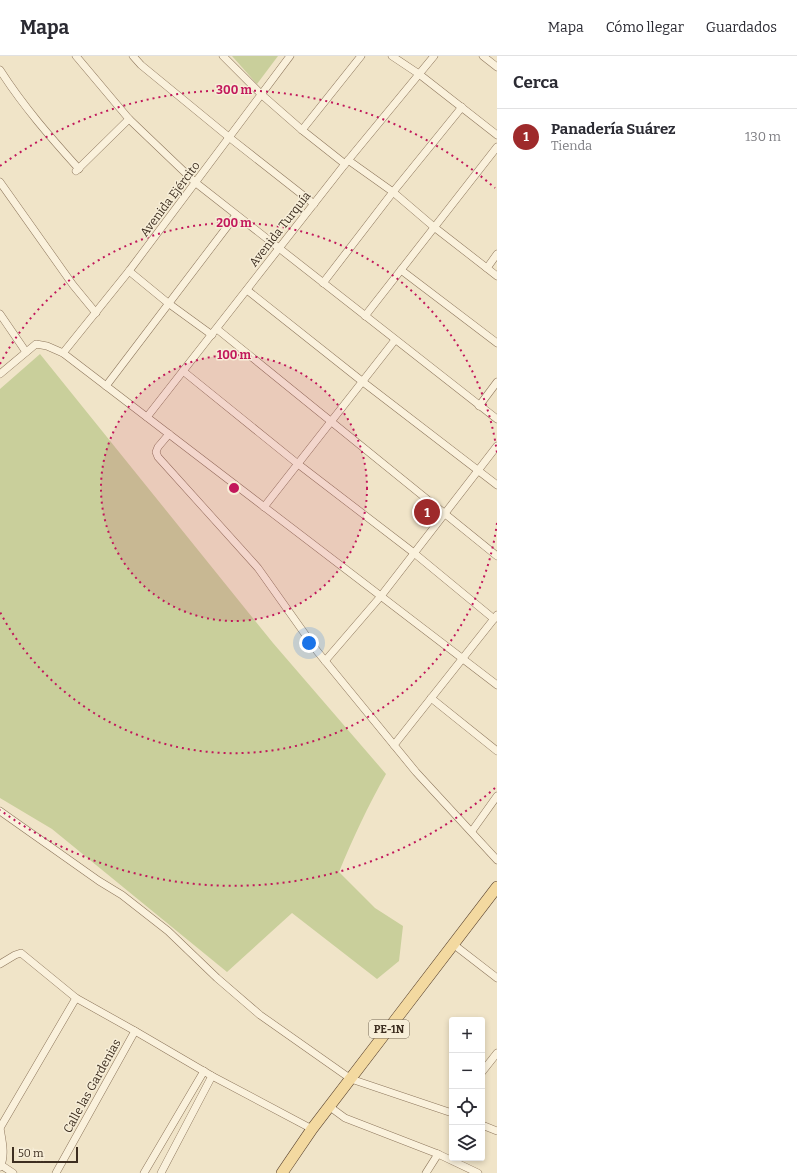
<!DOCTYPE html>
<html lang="es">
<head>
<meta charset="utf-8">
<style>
  :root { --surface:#fff; --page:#f2f2f3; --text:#2b2b33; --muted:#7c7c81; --line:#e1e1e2; --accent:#9e2a2b }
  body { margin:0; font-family:Bitter,serif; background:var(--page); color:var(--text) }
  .controls { position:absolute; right:12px; bottom:12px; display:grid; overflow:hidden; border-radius:4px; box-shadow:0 2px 6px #0003 }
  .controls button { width:36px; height:36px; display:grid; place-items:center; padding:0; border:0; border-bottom:1px solid var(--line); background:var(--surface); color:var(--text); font:20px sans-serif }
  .scale { position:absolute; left:12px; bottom:10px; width:66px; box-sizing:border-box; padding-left:4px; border:2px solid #3d2e20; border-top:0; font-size:11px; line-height:14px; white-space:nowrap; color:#3d2e20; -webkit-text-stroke:3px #f7eed8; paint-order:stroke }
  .you { position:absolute; left:309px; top:587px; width:14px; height:14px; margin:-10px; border:3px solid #fff; border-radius:50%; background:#1a73e8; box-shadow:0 0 0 6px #1a73e833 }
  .badge { display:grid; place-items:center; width:26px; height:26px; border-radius:50%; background:var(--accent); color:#fff; font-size:13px; font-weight:700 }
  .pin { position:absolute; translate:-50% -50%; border:2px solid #fff; box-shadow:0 1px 4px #0006 }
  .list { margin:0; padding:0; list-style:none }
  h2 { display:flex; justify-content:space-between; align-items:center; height:52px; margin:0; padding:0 16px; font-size:17px }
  h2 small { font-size:13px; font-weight:400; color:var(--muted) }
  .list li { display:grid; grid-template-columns:26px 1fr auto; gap:12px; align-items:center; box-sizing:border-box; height:56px; padding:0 16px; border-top:1px solid var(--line) }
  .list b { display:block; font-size:15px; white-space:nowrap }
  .list p { margin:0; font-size:13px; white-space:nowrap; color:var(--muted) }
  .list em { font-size:13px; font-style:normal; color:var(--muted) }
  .icon { flex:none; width:22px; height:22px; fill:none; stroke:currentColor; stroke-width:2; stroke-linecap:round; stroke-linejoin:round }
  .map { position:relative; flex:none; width:497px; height:1117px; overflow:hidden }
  header { display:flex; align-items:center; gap:24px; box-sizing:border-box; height:56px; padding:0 20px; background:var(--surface); border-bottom:1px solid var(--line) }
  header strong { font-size:19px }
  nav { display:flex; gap:22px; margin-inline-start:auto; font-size:14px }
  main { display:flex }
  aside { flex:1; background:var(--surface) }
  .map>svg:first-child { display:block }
  .green { fill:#c9cf9b }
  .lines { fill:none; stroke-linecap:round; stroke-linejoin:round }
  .street-casing { stroke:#8d765c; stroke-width:8 }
  .primary-casing { stroke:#5b4430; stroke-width:12 }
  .street { stroke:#faf1dc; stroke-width:7 }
  .primary { stroke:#f3d9a0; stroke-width:11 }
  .ring { fill:none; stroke:#c2185b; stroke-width:2; stroke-dasharray:2 4 }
  .labels { text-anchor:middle; stroke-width:3; stroke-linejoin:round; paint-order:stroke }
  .shield { fill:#f7eed8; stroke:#756857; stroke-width:1 }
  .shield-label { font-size:11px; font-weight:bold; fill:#3d2e20 }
  .street-label { font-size:12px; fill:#3d2e20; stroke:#f7eed8 }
  .centre { fill:#c2185b; stroke:#f7eed8; stroke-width:2 }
  .ring-label { font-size:12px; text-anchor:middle; font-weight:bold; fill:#c2185b; stroke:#f7eed8; stroke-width:3; stroke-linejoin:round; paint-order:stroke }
</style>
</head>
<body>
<header>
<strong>Mapa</strong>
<nav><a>Mapa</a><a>Cómo llegar</a><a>Guardados</a></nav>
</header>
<main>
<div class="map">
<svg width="497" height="1117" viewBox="0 0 497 1117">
  <rect width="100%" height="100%" fill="#f0e4c8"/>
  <g class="green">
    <polygon points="232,0 278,0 257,28"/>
    <path d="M40 298 273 587 386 718C368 750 353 782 339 816L375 852 403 870 399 905 377 923 292 857 227 916 52 773 0 742V333Z"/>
  </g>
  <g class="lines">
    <g class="street-casing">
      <g id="street">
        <polyline points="76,0 129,63 196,127 497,363"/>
        <polyline points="133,0 141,9 230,82 314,148"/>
        <polyline points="223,0 262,39 302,74 345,108"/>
        <polyline points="392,0 419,18 497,79"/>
        <polyline points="483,0 497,11"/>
        <path d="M0 14C23 50 51 82 79 113"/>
        <polyline points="302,74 361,0"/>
        <polyline points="348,104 393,136 434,171 497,220"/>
        <polyline points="76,115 129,63"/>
        <polyline points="0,126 73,229 96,257"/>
        <polyline points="487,212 497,198"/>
        <polyline points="401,214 497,287"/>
        <polyline points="129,215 168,247 212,279"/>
        <polyline points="323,227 393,136 462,51"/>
        <polyline points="247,234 363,326 497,429"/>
        <polyline points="0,258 26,296"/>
        <polyline points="365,260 497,91"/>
        <polyline points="217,273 497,500"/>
        <polyline points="63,297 129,215 290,0"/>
        <polyline points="183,315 298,408 414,497 494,563"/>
        <polyline points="0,318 36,288 47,290 63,297 497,629"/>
        <polyline points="106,330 236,159"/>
        <polyline points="479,350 497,326"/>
        <polyline points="147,361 345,108 434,0"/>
        <polyline points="169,378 158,391 156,396 158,401 258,512 317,595 416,716 497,804"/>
        <polyline points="264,451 395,284"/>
        <polyline points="325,605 381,540 497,390"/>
        <polyline points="431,642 497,695"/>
        <polyline points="394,689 497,559"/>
        <polyline points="0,755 99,825 122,839 168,875 217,922 260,959 351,1023 452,1057"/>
        <polyline points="472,775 497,740"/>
        <polyline points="453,888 497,922"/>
        <polyline points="0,908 15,899 21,897 76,942 135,975 212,1020 312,1073"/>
        <polyline points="482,1016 497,997"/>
        <polyline points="330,1051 345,1062 438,1098 478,1117"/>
        <polyline points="482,1069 497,1075"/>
        <polyline points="0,1072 76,942"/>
        <path d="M0 1072C2 1084 6 1100 0 1111"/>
        <polyline points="1,1109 13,1117"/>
        <polyline points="56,1117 135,975"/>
        <polyline points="144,1117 204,1015"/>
        <polyline points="161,1117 212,1020"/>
        <polyline points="426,1117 438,1098"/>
      </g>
    </g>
    <g class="primary-casing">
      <polyline id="primary" points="282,1117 312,1073 497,831"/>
    </g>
    <use href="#street" class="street"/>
    <use href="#primary" class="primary"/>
  </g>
  <circle cx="234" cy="432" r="133" fill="#c2185b" fill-opacity=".12"/>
  <g class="ring">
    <circle cx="234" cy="432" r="133"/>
    <path d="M497 467A265 265 0 0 1 0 556M0 308A265 265 0 0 1 497 397"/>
    <path d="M495 732A398 398 0 0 1 0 754M0 110A398 398 0 0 1 495 132"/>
  </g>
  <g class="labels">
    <rect class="shield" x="369" y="964" width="40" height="18" rx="3"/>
    <g class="shield-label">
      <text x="389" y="977">PE-1N</text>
    </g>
    <g class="street-label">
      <text transform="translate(170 143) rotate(-53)" y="4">Avenida Ejército</text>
      <text transform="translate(280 173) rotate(-52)" y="4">Avenida Turquía</text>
      <text transform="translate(92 1030) rotate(-61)" y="4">Calle las Gardenias</text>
    </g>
  </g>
  <circle cx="234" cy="432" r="6" class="centre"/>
  <g class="ring-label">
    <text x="234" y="38">300 m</text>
    <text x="234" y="171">200 m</text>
    <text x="234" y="303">100 m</text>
  </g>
</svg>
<div class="controls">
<button>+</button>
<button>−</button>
<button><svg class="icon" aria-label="locate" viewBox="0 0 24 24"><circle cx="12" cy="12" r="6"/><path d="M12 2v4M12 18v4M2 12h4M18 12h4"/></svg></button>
<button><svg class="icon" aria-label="layers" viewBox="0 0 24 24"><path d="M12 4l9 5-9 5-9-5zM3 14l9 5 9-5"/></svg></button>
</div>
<div class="scale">50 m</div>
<div class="you"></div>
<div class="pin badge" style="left:427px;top:456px">1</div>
</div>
<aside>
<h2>Cerca<small></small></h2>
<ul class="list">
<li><span class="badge">1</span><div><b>Panadería Suárez</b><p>Tienda</p></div><em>130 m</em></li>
</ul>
</aside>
</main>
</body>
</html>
